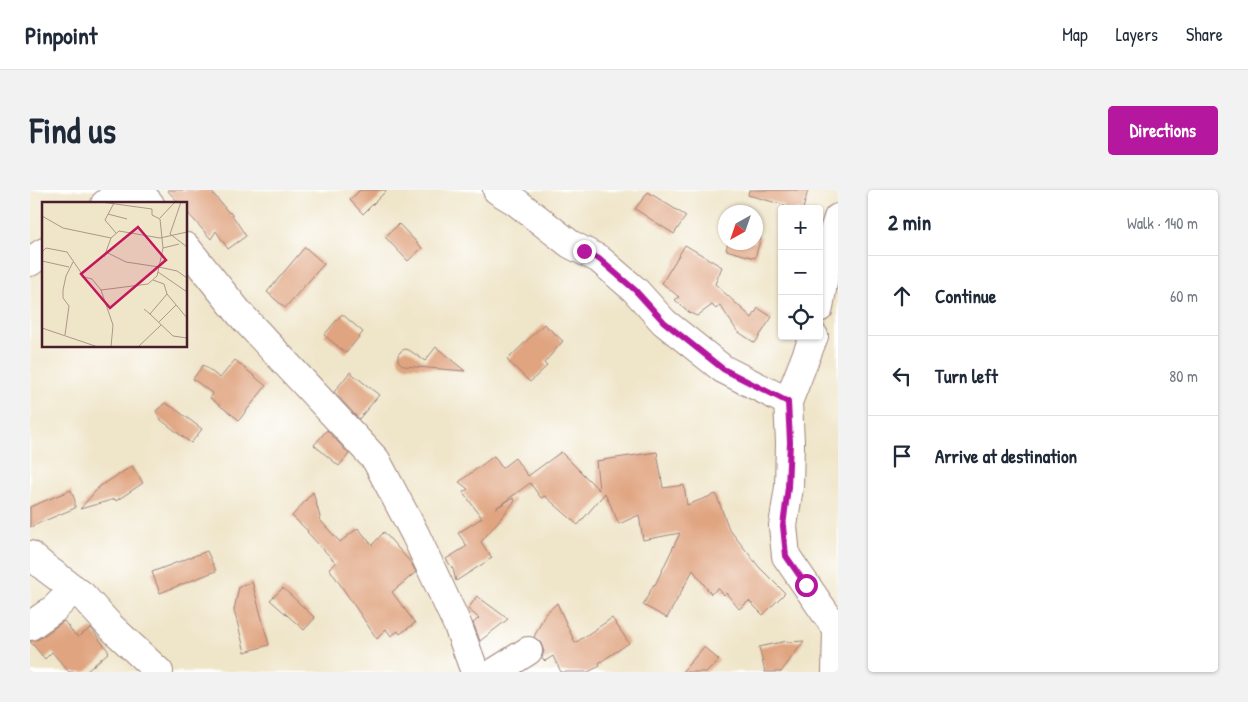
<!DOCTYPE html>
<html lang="en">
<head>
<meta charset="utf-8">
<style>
  :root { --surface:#fff; --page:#f2f2f3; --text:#1f2937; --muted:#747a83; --line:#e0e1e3; --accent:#b5179e }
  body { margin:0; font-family:"Patrick Hand",sans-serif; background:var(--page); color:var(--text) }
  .controls { position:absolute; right:15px; top:15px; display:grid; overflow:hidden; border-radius:5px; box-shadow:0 1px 4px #0004 }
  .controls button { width:45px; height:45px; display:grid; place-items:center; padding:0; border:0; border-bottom:1px solid var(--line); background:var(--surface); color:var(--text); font:25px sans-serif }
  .compass { position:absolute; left:688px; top:15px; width:45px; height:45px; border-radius:50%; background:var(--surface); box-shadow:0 1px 4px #0004; rotate:220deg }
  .stop { position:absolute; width:15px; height:15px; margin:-11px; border:4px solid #b5179e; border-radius:50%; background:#fff }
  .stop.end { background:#b5179e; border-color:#fff; box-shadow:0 1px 5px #0008 }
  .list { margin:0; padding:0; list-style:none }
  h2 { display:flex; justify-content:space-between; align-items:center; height:65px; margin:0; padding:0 20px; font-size:21px }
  h2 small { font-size:16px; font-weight:400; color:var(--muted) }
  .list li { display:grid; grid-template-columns:32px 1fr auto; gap:15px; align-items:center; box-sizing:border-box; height:80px; padding:0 20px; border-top:1px solid var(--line) }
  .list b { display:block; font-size:19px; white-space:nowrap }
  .list em { font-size:16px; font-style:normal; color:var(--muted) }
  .icon { flex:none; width:28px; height:28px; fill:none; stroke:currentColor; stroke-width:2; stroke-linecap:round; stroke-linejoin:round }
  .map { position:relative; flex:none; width:808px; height:482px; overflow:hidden; border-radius:5px }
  header { display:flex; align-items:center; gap:30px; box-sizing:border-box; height:70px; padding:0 25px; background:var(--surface); border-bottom:1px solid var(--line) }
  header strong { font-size:24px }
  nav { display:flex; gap:28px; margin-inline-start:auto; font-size:18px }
  .intro { display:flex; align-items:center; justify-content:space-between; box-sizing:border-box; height:120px; padding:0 30px }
  h1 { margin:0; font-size:35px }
  .button { padding:12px 22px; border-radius:5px; background:var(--accent); color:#fff; font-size:18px; font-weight:700 }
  main { display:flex; gap:30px; padding:0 30px }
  aside { flex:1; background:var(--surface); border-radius:5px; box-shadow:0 1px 4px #0004 }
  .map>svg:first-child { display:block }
  .building { fill:#e0a480 }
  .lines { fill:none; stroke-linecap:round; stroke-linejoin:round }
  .minor-casing { stroke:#9c827a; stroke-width:30 }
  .minor { stroke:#fff; stroke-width:28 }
  .route { stroke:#b5179e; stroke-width:6 }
  .inset-road { fill:none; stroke:#ad968a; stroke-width:1 }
  .view { fill:#c2185b; fill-opacity:0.15; stroke:#c2185b; stroke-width:2.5 }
  .inset-edge { fill:none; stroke:#4a1f2b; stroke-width:2.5 }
</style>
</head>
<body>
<header>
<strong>Pinpoint</strong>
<nav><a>Map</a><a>Layers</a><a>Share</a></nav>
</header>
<div class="intro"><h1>Find us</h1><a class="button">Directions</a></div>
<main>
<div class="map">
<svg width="808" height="482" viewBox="0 0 808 482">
  <rect width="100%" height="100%" fill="#fff"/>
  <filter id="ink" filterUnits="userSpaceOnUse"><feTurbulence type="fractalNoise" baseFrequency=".02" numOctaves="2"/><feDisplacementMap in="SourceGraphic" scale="10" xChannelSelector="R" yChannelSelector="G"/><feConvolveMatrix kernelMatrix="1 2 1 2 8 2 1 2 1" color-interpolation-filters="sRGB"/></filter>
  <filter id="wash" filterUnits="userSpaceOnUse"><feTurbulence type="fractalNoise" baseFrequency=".0096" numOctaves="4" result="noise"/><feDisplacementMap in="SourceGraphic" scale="20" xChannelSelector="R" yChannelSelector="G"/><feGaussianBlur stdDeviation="1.12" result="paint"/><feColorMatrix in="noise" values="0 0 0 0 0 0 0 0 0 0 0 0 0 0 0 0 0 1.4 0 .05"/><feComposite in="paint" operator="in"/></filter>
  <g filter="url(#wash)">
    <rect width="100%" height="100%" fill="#efe5c9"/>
    <g id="blocks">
      <g class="building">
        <polygon points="137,0 180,0 199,23 200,22 216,46 198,59 186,41 181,49 156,21 156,14 150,14"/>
        <polygon points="330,0 357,0 333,24 320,10"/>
        <polygon points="719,0 778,0 773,19 753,19 754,15 718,5"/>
        <polygon points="618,2 656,26 644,44 605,19"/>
        <polygon points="369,34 392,58 378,71 355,47"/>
        <polygon points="726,46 731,47 725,68 696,60 698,52 726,52"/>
        <polygon points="655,55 692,77 685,94 722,128 728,118 742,127 725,153 707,141 690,115 686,119 682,115 667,126 660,123 645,110 649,107 632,93"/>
        <polygon points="275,57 294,74 255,118 237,102"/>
        <polygon points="312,124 333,142 316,163 294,145"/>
        <polygon points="514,134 533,151 514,173 517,176 500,192 477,170"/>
        <polygon points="406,157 435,181 374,176 370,173 368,170 368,165 371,161 375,159 379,160 395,171"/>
        <polygon points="205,170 236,196 209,230 180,208 183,204 163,189 173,175 190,188"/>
        <polygon points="320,182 349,205 329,229 304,202"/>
        <polygon points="135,213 144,218 172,239 161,253 131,230 126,221"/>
        <polygon points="297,240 319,264 309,276 284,255"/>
        <polygon points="531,262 569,300 566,271 627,262 633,298 654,295 657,315 686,304 699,339 729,377 755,403 733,425 719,411 709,419 696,403 694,405 688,398 681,404 663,380 637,428 613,415 624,394 625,395 650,343 613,350 609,325 589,334 575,303 548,335 515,306 511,308 500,293 466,318 483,308 485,311 451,352 462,368 426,391 423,379 416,369 437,356 428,343 452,328 433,302 438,299 429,292 464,266 472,278 485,268 498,286"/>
        <polygon points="102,276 113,293 86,311 85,309 50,319 69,297"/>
        <polygon points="41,300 45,311 45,318 0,337 0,317"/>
        <polygon points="283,302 290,327 289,329 310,352 328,338 342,355 354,342 381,373 386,382 362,402 385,433 370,444 368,441 361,446 356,439 347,449 299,378 306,373 277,342 278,341 262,326"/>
        <polygon points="177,361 186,381 130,403 122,382"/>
        <polygon points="222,392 239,455 215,462 204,420 209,397 213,395"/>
        <polygon points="253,398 285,428 274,440 240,410"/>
        <polygon points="447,406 478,429 450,451 443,433 449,428 438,419"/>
        <polygon points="527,413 545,453 582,428 599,453 569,473 570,476 558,482 531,482 523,466 515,471 512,468 514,461 511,453 504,447 515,424"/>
        <polygon points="34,431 45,445 46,444 48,447 61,438 79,462 56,482 39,482 22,462 15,469 0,451 9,449"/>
        <polygon points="757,451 758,452 774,451 751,482 735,482 729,457"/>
        <polygon points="674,457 689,470 677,482 652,482"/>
      </g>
    </g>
  </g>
  <g filter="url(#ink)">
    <use href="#blocks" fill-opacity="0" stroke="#9c827a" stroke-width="1"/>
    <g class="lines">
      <g class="minor-casing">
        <g id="minor">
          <polyline points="108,0 120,14"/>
          <polyline points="467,0 485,11 540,54 569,69 605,100 634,132 693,179 758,212"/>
          <polyline points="75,14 91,0"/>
          <polyline points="156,57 210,124 346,270 385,344 428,436 445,482"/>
          <polyline points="0,72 14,62"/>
          <path d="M789 118C794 87 798 57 808 28"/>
          <polyline points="784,146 758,212 760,252 759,297 753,336 756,366 807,440 806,482"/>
          <polyline points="0,365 17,379 52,405 80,436 129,482"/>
          <polyline points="0,436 24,419 44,399"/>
          <polyline points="465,482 498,461"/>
        </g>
      </g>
      <use href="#minor" class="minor"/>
    </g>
  </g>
  <g class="lines" filter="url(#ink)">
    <polyline class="route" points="554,61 569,69 605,100 634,132 693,179 758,212 760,252 758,297 753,336 756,366 776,395"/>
  </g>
  <g transform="translate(12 12)">
    <rect width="145" height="145" fill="#efe5c9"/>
    <path class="inset-road" d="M59 0 110 7V13L118 17 121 46 117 65 135 69 145 76M139 0 128 32 145 45M72 1 63 18 74 31M66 12 85 17M0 14 21 26 69 36 77 29 118 36 145 30M118 16 133 0M121 46 137 42M0 50 4 46 25 50 42 75 50 77 59 88 71 123 69 145M62 55 69 36M0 59 27 65M116 70 145 90M111 78 122 82 125 92 145 116M59 88 106 82 115 74 117 65 84 60 64 50M102 107 108 112 125 92M108 112 131 134 145 136M117 120 134 103M0 126 56 145M23 133 27 104 21 96V88L24 74 31 60M96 145 119 123"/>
    <path class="view" d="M96 25 124 58 68 106 39 72Z"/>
    <rect width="145" height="145" class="inset-edge"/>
  </g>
</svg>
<div class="controls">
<button>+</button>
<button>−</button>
<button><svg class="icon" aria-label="locate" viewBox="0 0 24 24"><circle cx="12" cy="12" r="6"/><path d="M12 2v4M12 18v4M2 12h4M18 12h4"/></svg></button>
</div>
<svg class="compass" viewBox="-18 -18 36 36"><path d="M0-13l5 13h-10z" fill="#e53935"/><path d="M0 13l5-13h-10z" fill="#747a83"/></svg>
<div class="stop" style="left:776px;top:395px"></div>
<div class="stop end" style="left:554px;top:61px"></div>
</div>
<aside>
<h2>2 min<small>Walk · 140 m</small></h2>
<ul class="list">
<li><svg class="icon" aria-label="ahead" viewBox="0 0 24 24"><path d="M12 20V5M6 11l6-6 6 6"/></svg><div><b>Continue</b></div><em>60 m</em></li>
<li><svg class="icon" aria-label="left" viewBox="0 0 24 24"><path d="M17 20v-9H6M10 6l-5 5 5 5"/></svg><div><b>Turn left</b></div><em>80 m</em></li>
<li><svg class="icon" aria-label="arrive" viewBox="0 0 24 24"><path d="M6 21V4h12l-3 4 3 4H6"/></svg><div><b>Arrive at destination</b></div></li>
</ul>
</aside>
</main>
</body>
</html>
